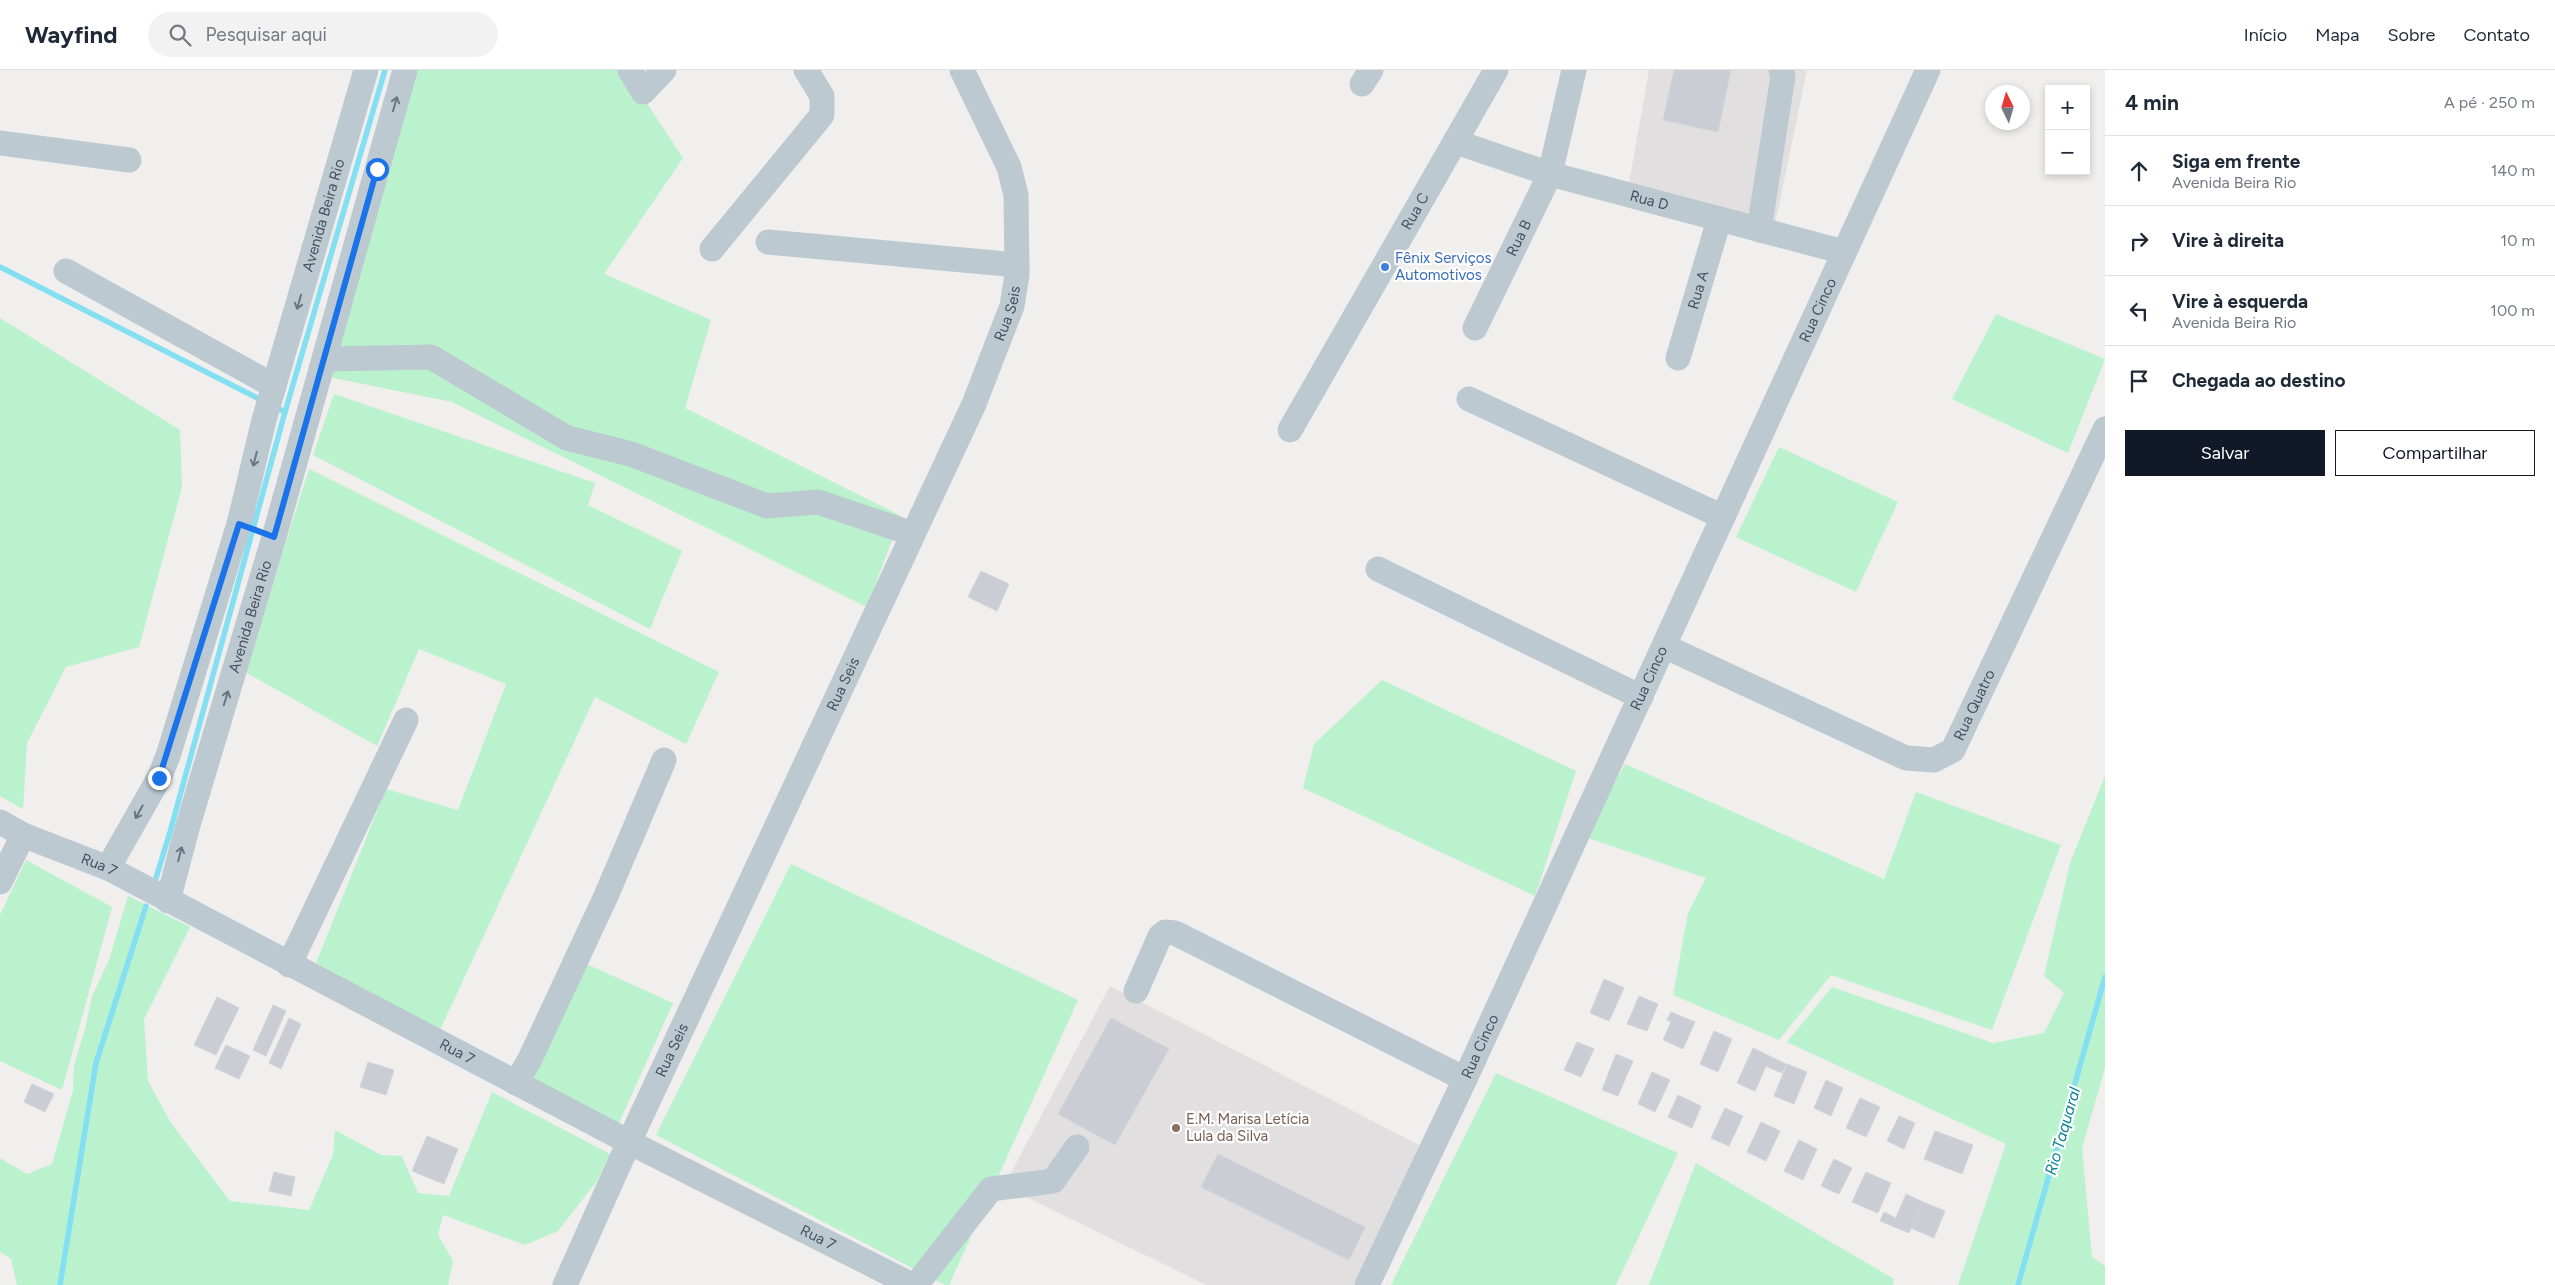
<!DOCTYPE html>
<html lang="pt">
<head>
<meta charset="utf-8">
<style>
  :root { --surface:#fff; --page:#f2f2f3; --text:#1f2937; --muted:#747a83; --line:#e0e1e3; --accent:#111827 }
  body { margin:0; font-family:Figtree,sans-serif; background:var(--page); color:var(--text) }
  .controls { position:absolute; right:15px; top:15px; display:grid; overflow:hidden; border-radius:0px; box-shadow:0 2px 8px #0003 }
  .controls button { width:45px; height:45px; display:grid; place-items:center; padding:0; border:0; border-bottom:1px solid var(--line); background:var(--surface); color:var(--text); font:25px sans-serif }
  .compass { position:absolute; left:1985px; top:15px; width:45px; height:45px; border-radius:50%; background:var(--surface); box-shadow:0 2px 8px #0003; rotate:355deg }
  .stop { position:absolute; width:15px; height:15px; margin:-11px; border:4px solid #1a73e8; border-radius:50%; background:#fff }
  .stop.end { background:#1a73e8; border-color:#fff; box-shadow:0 1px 5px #0008 }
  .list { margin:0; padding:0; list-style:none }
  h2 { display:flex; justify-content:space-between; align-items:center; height:65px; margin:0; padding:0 20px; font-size:21px }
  h2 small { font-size:16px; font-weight:400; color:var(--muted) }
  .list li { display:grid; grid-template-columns:32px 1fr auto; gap:15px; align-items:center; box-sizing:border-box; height:70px; padding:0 20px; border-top:1px solid var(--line) }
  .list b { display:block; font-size:19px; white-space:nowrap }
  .list p { margin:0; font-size:16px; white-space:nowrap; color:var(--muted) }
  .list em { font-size:16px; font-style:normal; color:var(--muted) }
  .actions { display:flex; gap:10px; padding:15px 20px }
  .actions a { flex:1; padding:11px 0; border:1px solid var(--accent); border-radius:0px; text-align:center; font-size:18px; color:var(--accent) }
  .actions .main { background:var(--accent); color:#fff }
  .icon { flex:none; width:28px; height:28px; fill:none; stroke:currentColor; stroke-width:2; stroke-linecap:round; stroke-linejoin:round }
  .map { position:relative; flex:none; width:2105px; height:1215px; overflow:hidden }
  header { display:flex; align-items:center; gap:30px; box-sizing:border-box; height:70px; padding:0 25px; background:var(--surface); border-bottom:1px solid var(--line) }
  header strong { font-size:24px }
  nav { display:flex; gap:28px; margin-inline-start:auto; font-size:18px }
  .search { width:350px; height:45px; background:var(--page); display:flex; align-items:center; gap:12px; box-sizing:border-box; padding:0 18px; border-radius:28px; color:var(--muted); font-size:19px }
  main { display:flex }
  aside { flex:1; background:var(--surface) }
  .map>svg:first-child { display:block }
  .education { fill:#e2dfe0 }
  .green { fill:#b9f2cc }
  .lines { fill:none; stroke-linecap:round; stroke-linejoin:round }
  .stream { stroke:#83dff1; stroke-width:5.5 }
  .building { fill:#cacdd3; stroke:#d1d4da }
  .minor { stroke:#bdc9d1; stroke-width:25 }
  .oneway { stroke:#697680 }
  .route { stroke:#1a73e8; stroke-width:6 }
  .shop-dot { fill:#3f7fe0; stroke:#fff; stroke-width:2 }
  .education-dot { fill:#8d6e63; stroke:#fff; stroke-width:2 }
  .labels { text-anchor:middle; stroke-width:4.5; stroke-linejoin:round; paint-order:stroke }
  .street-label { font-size:15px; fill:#45525d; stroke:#fff }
  .shop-label { font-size:15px; fill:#366cbe; stroke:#fff; text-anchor:start }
  .education-label { font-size:15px; fill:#785e54; stroke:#fff; text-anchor:start }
  .water-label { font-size:16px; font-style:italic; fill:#058199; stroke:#fff }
</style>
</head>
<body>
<header>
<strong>Wayfind</strong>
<div class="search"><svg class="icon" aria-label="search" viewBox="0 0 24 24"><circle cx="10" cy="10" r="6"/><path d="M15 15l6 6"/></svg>Pesquisar aqui</div>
<nav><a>Início</a><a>Mapa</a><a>Sobre</a><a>Contato</a></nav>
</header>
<main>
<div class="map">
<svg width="2105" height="1215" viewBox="0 0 2105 1215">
  <rect width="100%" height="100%" fill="#f1eeee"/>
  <g class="education">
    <polygon points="1649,0 1807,0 1775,155 1628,119"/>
    <polygon points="1110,916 1423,1077 1356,1215 1206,1215 1004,1116"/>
  </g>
  <g class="green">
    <polygon points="414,0 625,0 683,88 604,204 711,250 685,338 901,446 867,537 452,332 329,307"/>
    <polygon points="1996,244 2105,289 2068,383 1952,329"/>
    <polygon points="0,248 180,360 182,417 139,577 66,597 27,673 23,739 0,726"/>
    <polygon points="334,324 595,413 588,435 682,481 650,559 313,385"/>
    <polygon points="1779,377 1898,432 1856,522 1736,467"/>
    <polygon points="309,399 719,602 686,674 595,627 440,960 316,893 386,719 458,740 506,614 419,579 377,676 245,602"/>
    <polygon points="1382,610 1576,701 1535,826 1303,718 1314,674"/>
    <polygon points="1625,694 1884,809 1916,722 2061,775 1992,960 1831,905 1779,970 1673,925 1688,843 1706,808 1585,767"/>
    <polygon points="2105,706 2105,998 2082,1078 2092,1187 2105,1196 2105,1215 1958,1215 2006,1074 1787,972 1832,917 1993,973 2044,963 2064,923 2044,906 2070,793"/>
    <polygon points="26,790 112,837 62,1020 0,991 0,845"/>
    <polygon points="791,794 1078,930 949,1215 945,1215 656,1065"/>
    <polygon points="128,826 190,857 144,949 148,1011 171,1053 230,1131 309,1140 333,1085 335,1060 381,1085 402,1086 418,1123 449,1126 492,1022 610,1084 597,1111 558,1161 525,1175 443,1145 438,1165 453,1191 448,1215 17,1215 11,1189 0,1182 0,1088 27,1104 52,1094 73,1021 74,995 85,959 92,926 109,890"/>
    <polygon points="582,892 673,933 619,1053 528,1012"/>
    <polygon points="1496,1003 1678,1083 1616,1215 1391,1215"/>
    <polygon points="1696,1093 1894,1209 1893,1215 1649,1215"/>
  </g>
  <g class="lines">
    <g class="stream">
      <polyline points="0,197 263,331"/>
      <polyline points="285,342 385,0"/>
      <polyline points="156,808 170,762 285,342 274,336"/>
      <polyline points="60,1215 96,993 146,836"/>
      <polyline points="2018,1215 2105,907"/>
    </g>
  </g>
  <g class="building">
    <polygon points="1674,0 1731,0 1718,62 1663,50"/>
    <polygon points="981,501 1009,514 997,541 968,527"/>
    <polygon points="1604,909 1624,918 1609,951 1590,943"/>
    <polygon points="1639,926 1658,934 1647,961 1627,954"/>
    <polygon points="217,927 239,938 216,985 194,975"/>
    <polygon points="273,935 286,941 266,986 253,980"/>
    <polygon points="1671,942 1695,952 1683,979 1663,970 1671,952 1667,950"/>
    <polygon points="289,948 301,954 281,999 269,993"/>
    <polygon points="1111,948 1169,979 1115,1075 1058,1044"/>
    <polygon points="1714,961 1732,969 1718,1002 1700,994"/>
    <polygon points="1577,972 1594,979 1581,1007 1564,1000"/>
    <polygon points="226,975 250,986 239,1009 215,998"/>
    <polygon points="1753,978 1786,994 1782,1003 1766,996 1755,1021 1737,1013"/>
    <polygon points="1616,984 1633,991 1618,1026 1602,1020"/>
    <polygon points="368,992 394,1000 386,1025 360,1017"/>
    <polygon points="1787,994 1807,1002 1794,1034 1774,1026"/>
    <polygon points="1652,1002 1670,1010 1655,1042 1638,1034"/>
    <polygon points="1826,1010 1843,1018 1831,1046 1814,1038"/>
    <polygon points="32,1014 54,1024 45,1042 24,1032"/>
    <polygon points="1678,1025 1701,1036 1692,1058 1668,1047"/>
    <polygon points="1860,1028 1880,1037 1866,1067 1846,1058"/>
    <polygon points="1725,1038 1743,1046 1729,1076 1711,1068"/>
    <polygon points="1899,1046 1915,1053 1904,1079 1887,1071"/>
    <polygon points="1761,1052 1780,1061 1766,1091 1747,1082"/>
    <polygon points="1935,1061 1973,1075 1962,1104 1924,1089"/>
    <polygon points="427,1066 458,1079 444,1114 412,1101"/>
    <polygon points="1799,1070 1817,1079 1803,1110 1784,1101"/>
    <polygon points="1218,1084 1365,1157 1349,1190 1201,1117"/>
    <polygon points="1834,1089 1852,1098 1839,1124 1821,1116"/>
    <polygon points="274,1102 295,1107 291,1126 269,1121"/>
    <polygon points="1866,1102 1891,1113 1878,1143 1852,1132"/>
    <polygon points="1906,1124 1923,1132 1909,1163 1880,1151 1884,1142 1896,1148"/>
    <polygon points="1923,1132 1945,1141 1934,1168 1911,1158"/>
  </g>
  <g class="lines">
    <g class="minor">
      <polyline points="630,0 643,22 664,0"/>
      <polyline points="1362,14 1371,0"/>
      <path id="s1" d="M1456 72 1550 104 1844 182"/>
      <polyline points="0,73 129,90"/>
      <polyline points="1759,160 1783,6 1781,0"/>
      <polyline points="768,172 1017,195"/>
      <polyline points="712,179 822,45 822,26 806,0"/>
      <polyline points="66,201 274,316"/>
      <path id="s2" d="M1475 258 1550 104 1574 0"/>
      <path id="s3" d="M1678 288 1719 150"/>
      <polyline points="324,289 431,287 567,368 631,384 767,436 818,432 913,464"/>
      <polyline points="1469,329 1723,447"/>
      <path id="s4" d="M1290 360 1496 0"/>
      <polyline points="1378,499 1641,627"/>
      <path id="s5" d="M1664 576 1906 688 1934 690 1953 680 2105 359"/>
      <path id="s6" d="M0 752 23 765 108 798 629 1072 912 1215"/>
      <path id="s7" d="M108 798 159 708 168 686 239 454 264 350 366 0"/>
      <polyline points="0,812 23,765"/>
      <path id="s8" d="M168 831 186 762 274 467 405 0"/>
      <polyline points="289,895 406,650"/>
      <polyline points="1136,921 1160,866 1165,862 1175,863 1465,1009"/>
      <polyline points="516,1013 530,989 606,826 664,690"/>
      <path id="s9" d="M565 1215 629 1072 974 334 1012 236 1017 205 1016 125 1009 97 962 0"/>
      <polyline points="916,1215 991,1119 1053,1111 1077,1077"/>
      <path id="s10" d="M1367 1215 1465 1009 1928 0"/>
    </g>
  </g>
  <defs><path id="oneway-shaft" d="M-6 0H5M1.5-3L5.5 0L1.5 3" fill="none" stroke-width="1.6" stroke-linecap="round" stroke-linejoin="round" transform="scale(1.25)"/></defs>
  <g class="oneway">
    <use href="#oneway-shaft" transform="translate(395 34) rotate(-74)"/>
    <use href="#oneway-shaft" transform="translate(299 232) rotate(106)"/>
    <use href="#oneway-shaft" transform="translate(255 389) rotate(104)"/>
    <use href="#oneway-shaft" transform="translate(226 628) rotate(-73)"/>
    <use href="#oneway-shaft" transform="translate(139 742) rotate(119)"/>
    <use href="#oneway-shaft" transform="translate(180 784) rotate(-76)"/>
  </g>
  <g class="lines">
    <polyline class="route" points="159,708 239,454 274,467 377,99"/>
  </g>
  <circle class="shop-dot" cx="1385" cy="197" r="5"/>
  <circle class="education-dot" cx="1176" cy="1058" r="5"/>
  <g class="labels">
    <g class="street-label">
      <text dy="5" stroke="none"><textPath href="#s1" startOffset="202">Rua D</textPath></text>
      <text dy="5" stroke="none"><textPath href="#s4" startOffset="252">Rua C</textPath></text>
      <text dy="5" stroke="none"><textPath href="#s7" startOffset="690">Avenida Beira Rio</textPath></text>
      <text dy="5" stroke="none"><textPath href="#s2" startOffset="100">Rua B</textPath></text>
      <text dy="5" stroke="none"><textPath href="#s3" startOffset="71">Rua A</textPath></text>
      <text dy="5" stroke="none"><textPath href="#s10" startOffset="1074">Rua Cinco</textPath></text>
      <text dy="5" stroke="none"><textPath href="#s9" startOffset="1068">Rua Seis</textPath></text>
      <text dy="5" stroke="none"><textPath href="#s8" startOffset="296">Avenida Beira Rio</textPath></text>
      <text dy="5" stroke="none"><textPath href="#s10" startOffset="669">Rua Cinco</textPath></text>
      <text dy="5" stroke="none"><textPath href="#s9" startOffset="662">Rua Seis</textPath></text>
      <text dy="5" stroke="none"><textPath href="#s5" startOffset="366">Rua Quatro</textPath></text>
      <text dy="5" stroke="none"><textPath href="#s6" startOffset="108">Rua 7</textPath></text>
      <text dy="5" stroke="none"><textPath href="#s10" startOffset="264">Rua Cinco</textPath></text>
      <text dy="5" stroke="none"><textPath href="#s9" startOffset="258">Rua Seis</textPath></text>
      <text dy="5" stroke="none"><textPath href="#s6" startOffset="512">Rua 7</textPath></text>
      <text dy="5" stroke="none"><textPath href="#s6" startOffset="918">Rua 7</textPath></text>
    </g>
    <g class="shop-label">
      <text x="1395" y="193">Fênix Serviços<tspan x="1395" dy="17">Automotivos</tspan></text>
    </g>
    <g class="education-label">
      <text x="1186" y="1054">E.M. Marisa Letícia<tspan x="1186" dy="17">Lula da Silva</tspan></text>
    </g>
    <g class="water-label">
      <text transform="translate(2062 1061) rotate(-74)" y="6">Rio Taquaral</text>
    </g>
  </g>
</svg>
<div class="controls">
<button>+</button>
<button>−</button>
</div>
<svg class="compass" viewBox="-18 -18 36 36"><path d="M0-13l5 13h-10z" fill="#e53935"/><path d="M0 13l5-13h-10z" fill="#747a83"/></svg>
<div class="stop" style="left:377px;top:99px"></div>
<div class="stop end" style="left:159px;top:708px"></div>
</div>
<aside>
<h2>4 min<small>A pé · 250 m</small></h2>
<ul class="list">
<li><svg class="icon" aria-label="ahead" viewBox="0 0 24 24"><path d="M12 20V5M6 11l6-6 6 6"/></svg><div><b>Siga em frente</b><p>Avenida Beira Rio</p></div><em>140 m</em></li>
<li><svg class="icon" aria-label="right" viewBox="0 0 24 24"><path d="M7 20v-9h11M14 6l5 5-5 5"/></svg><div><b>Vire à direita</b></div><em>10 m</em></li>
<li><svg class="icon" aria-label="left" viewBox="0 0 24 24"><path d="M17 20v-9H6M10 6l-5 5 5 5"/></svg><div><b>Vire à esquerda</b><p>Avenida Beira Rio</p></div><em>100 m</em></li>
<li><svg class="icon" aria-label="arrive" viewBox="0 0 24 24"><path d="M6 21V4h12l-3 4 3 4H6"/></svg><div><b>Chegada ao destino</b></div></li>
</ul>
<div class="actions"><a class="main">Salvar</a><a>Compartilhar</a></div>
</aside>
</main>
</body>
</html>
